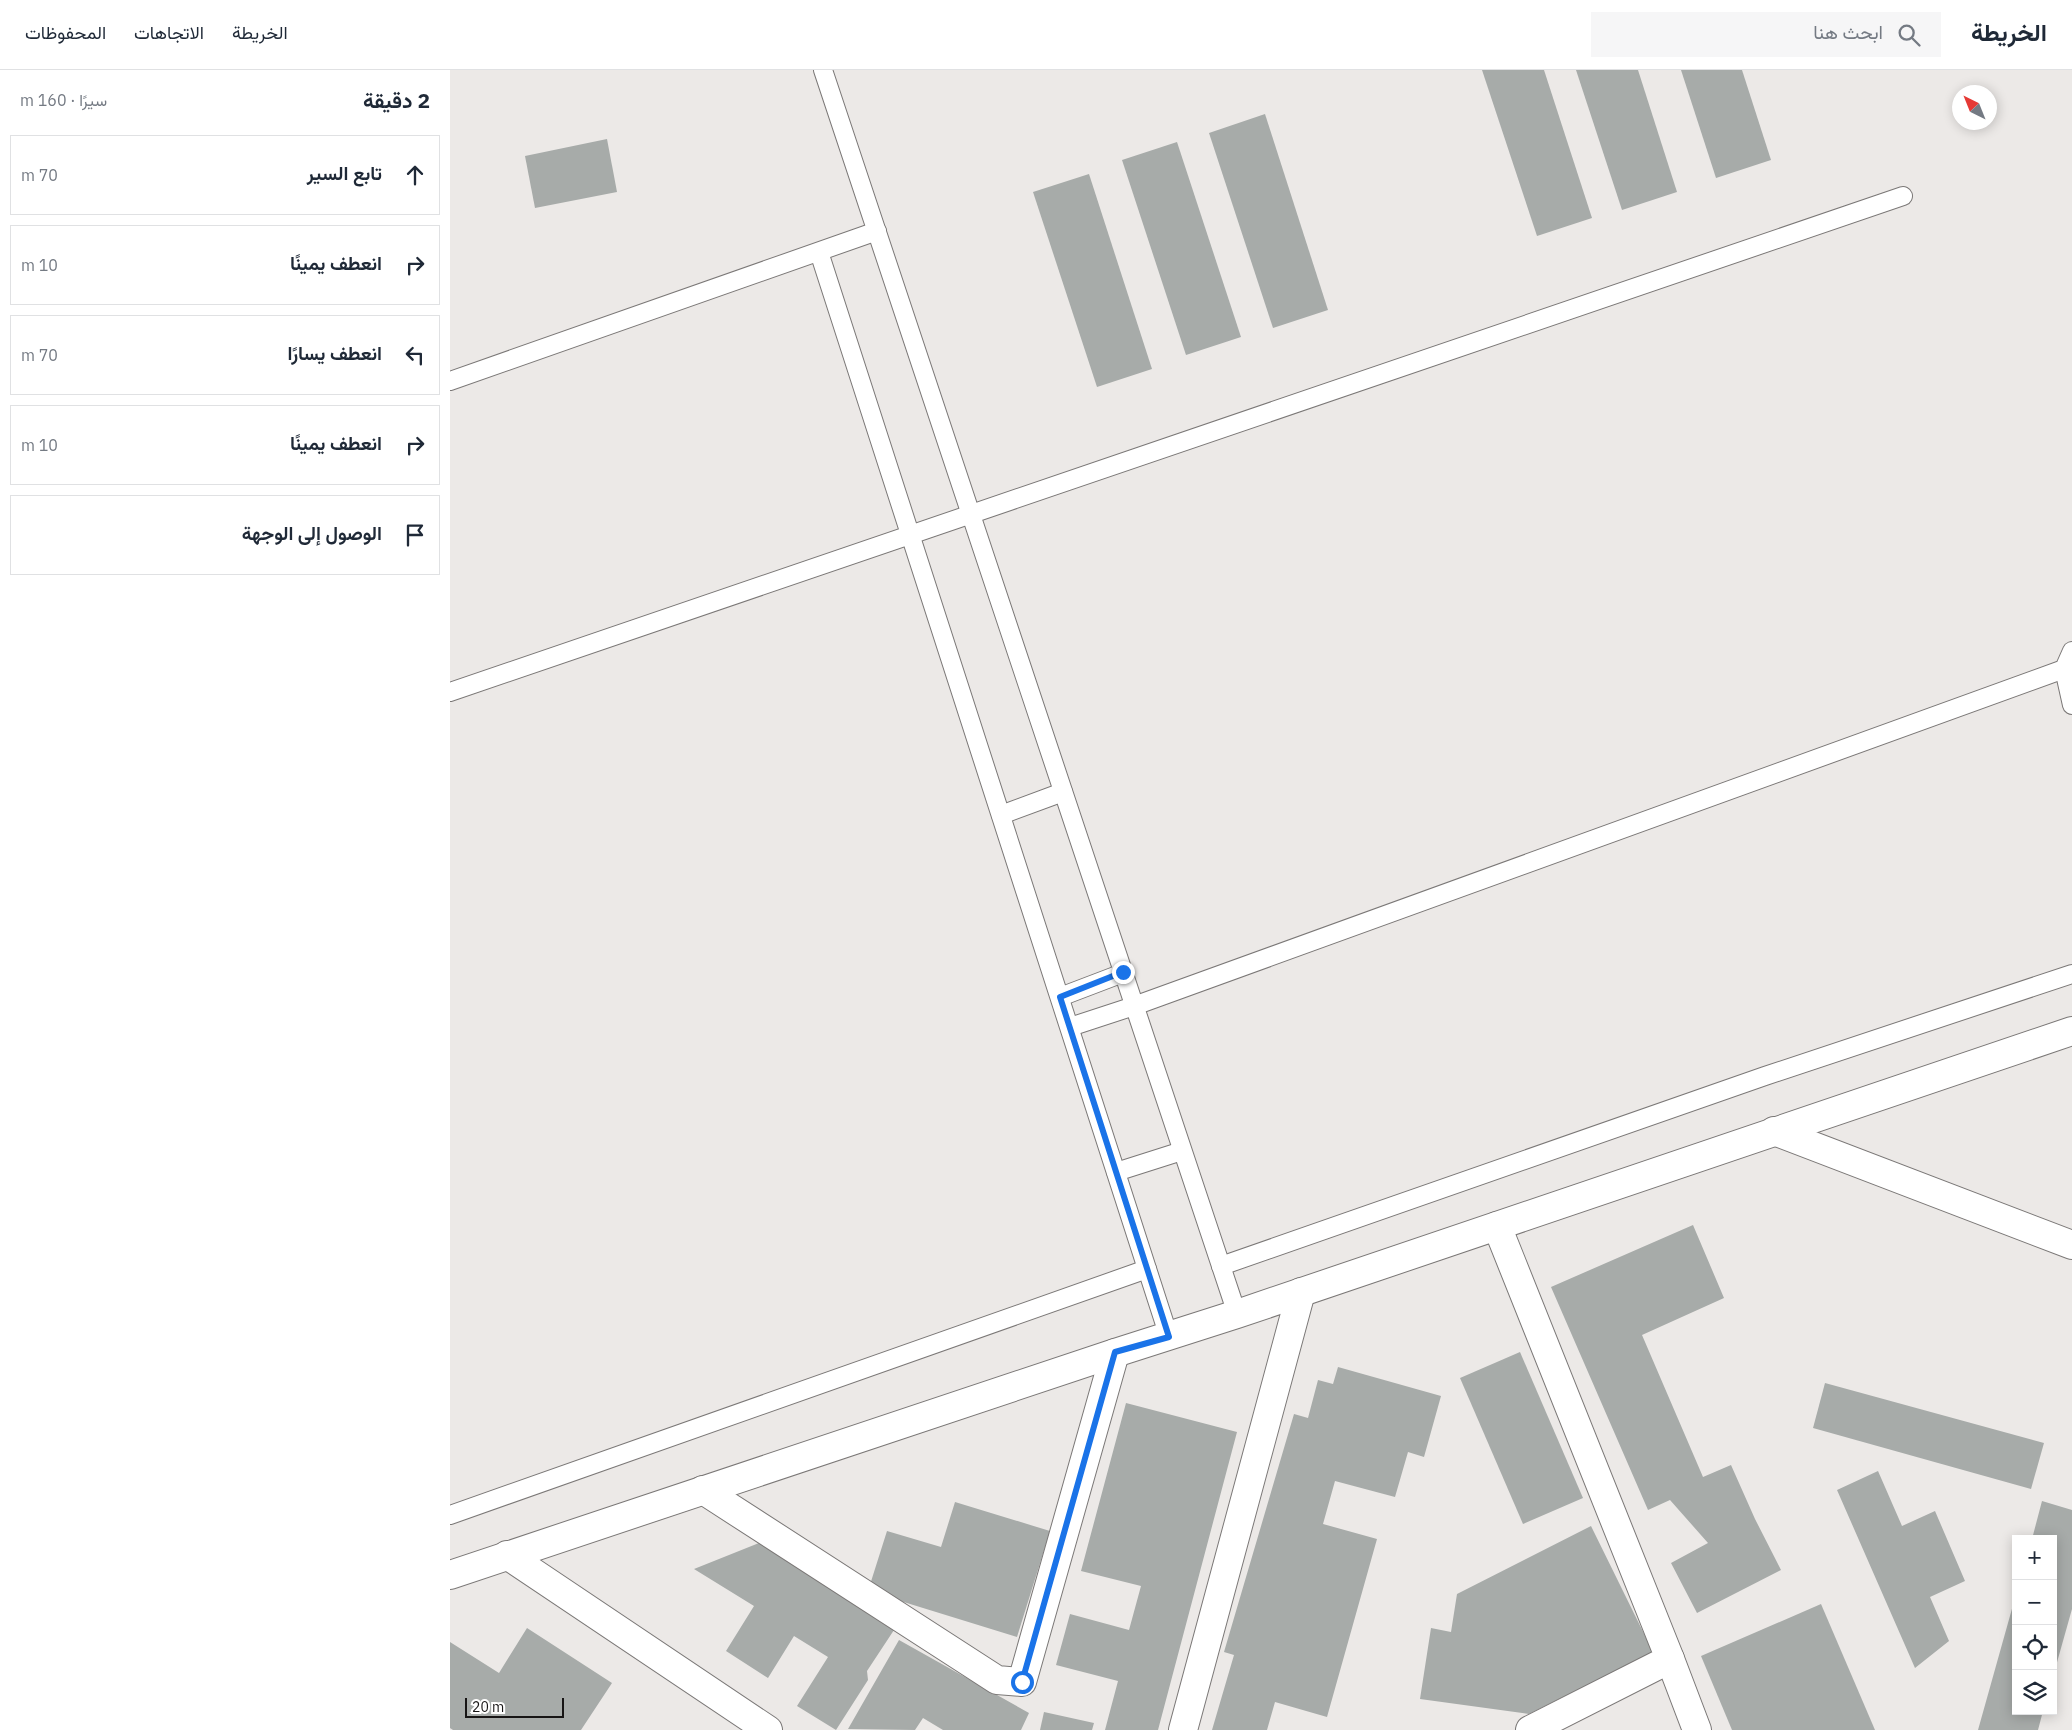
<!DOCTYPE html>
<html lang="ar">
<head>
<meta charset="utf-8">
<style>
  :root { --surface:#fff; --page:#f6f6f7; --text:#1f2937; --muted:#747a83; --line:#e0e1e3 }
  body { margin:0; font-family:"IBM Plex Sans",Vazirmatn,sans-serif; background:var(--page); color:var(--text); direction:rtl }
  .controls { position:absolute; right:15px; bottom:15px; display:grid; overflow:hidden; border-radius:0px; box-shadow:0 2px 12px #0003 }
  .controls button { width:45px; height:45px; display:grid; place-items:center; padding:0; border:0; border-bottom:1px solid var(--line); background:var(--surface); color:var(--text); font:25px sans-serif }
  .compass { position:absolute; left:1502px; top:15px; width:45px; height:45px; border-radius:50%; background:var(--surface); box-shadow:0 2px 12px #0003; rotate:317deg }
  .scale { position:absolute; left:15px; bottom:12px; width:99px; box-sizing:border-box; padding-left:5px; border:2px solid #171515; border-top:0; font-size:14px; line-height:18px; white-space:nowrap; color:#171515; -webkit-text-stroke:4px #fff; paint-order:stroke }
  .stop { position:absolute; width:15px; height:15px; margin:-11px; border:4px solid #1a73e8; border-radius:50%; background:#fff }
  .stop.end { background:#1a73e8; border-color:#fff; box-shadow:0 1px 5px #0008 }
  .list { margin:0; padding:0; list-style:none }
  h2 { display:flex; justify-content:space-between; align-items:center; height:65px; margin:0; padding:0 20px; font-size:21px }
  h2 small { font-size:16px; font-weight:400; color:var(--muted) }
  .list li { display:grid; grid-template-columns:32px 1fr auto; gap:15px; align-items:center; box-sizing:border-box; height:80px; margin:0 10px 10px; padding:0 10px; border:1px solid var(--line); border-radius:0px }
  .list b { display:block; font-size:19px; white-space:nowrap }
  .list em { font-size:16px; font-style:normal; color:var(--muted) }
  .icon { flex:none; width:28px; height:28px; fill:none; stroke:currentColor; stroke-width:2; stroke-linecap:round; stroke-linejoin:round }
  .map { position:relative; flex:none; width:1622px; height:1660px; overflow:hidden; direction:ltr }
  header { display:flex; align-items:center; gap:30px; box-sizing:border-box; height:70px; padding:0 25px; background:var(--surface); border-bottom:1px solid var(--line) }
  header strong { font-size:24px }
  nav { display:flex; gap:28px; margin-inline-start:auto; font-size:18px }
  .search { width:350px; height:45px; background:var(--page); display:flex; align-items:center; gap:12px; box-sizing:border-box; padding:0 18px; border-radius:0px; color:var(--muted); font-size:19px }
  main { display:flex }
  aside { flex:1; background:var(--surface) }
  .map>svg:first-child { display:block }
  .building { fill:#a7aba9 }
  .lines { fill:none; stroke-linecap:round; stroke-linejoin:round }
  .lane-casing { stroke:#7b7877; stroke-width:20 }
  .street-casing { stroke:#7b7877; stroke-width:30 }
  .lane { stroke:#fff; stroke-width:18 }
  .street { stroke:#fff; stroke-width:28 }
  .route { stroke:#1a73e8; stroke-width:6 }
</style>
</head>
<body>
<header>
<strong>الخريطة</strong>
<div class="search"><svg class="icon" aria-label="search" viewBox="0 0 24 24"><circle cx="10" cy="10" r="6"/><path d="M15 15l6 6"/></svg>ابحث هنا</div>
<nav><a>الخريطة</a><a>الاتجاهات</a><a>المحفوظات</a></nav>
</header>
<main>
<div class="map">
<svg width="1622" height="1660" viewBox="0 0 1622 1660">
  <rect width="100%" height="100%" fill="#ece9e7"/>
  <g class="building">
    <polygon points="1032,0 1094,0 1142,148 1087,166"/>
    <polygon points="1126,0 1188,0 1227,122 1172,140"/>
    <polygon points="1231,0 1292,0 1321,90 1266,108"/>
    <polygon points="815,44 878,240 823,258 759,63"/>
    <polygon points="157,69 167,122 85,138 75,86"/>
    <polygon points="727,72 791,267 736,285 672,90"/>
    <polygon points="639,104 702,299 647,317 583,122"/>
    <polygon points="1243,1155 1274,1228 1192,1265 1253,1407 1281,1395 1305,1449 1331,1500 1247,1543 1221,1493 1258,1473 1220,1430 1198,1440 1101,1217"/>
    <polygon points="1070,1282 1133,1428 1073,1454 1010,1308"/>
    <polygon points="888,1297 991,1326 974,1387 958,1382 945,1427 885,1411 873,1454 927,1469 877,1647 825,1632 817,1660 762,1660 784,1585 774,1582 844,1344 858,1348 868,1310 883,1314"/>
    <polygon points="1375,1313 1594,1373 1581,1419 1363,1358"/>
    <polygon points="676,1333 787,1362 708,1660 655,1660 668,1611 606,1595 620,1544 679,1560 691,1516 631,1501"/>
    <polygon points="1428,1401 1452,1456 1485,1441 1515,1511 1480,1527 1499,1571 1465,1598 1387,1420"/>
    <polygon points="1592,1431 1622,1440 1622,1539 1604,1603 1603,1469 1582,1469"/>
    <polygon points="505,1432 600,1461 567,1567 418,1521 437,1461 491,1477"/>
    <polygon points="1141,1456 1203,1582 1079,1644 970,1629 981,1558 1001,1562 1007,1524"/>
    <polygon points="309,1473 444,1560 417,1601 418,1610 386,1660 347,1636 378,1587 344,1566 318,1608 276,1581 304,1536 244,1499"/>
    <polygon points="1565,1528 1566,1641 1593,1641 1588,1660 1528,1660"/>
    <polygon points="1371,1534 1425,1660 1282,1660 1251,1586"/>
    <polygon points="77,1558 162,1613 131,1660 3,1660 0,1658 0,1572 49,1603"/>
    <polygon points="449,1570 579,1643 571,1660 493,1660 473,1648 465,1660 398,1659"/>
    <polygon points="594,1642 644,1653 642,1660 590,1660"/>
  </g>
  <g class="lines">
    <g class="lane-casing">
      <g id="lane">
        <polyline points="373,0 787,1244"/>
        <polyline points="369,182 719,1267"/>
        <polyline points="0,311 427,161"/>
        <polyline points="1614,599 1622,635"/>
        <polyline points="0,622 1453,126"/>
        <polyline points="551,745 613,722"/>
        <polyline points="610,927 673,903"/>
        <polyline points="620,957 684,936 1614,599 1622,581"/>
        <polyline points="666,1102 732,1081"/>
        <polyline points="771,1196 1315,1006 1622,904"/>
        <polyline points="0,1445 697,1199"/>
      </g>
    </g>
    <g class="street-casing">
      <g id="street">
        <polyline points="1324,1061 1622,1175"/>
        <polyline points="1047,1156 1220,1589 1080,1660"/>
        <polyline points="253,1420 547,1610 572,1612 665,1283"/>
        <polyline points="57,1485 318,1660"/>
        <polyline points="0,1505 665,1283 787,1244 1622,961"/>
        <polyline points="1220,1589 1247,1660"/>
        <polyline points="733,1660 851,1222"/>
      </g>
    </g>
    <use href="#lane" class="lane"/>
    <use href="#street" class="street"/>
  </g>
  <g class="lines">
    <polyline class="route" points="572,1612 665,1282 719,1267 610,927 673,902"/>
  </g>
</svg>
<div class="controls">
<button>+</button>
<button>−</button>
<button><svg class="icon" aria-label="locate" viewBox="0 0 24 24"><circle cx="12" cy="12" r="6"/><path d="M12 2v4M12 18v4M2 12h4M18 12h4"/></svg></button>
<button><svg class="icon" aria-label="layers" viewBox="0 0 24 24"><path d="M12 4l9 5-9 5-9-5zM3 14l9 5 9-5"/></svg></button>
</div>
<svg class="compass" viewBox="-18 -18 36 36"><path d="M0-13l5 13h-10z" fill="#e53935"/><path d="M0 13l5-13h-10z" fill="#747a83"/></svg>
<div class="scale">20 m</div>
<div class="stop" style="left:572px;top:1612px"></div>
<div class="stop end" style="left:673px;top:902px"></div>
</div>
<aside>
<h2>2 دقيقة<small>سيرًا · 160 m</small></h2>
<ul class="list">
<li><svg class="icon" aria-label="ahead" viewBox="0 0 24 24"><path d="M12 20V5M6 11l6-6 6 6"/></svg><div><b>تابع السير</b></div><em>70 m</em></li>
<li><svg class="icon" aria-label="right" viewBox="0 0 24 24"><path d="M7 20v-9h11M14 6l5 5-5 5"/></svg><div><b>انعطف يمينًا</b></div><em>10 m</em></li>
<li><svg class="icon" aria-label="left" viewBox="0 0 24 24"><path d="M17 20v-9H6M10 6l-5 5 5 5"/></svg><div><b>انعطف يسارًا</b></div><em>70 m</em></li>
<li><svg class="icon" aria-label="right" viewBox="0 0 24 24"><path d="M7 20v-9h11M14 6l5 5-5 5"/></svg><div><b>انعطف يمينًا</b></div><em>10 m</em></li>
<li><svg class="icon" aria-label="arrive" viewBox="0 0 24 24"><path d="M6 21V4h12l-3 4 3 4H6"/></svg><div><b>الوصول إلى الوجهة</b></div></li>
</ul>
</aside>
</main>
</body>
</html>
